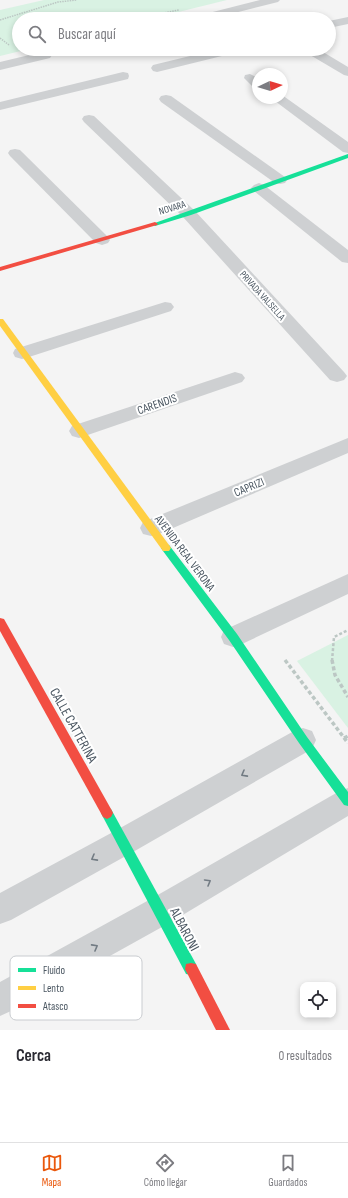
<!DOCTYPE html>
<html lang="es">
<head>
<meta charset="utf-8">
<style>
  :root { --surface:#fff; --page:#f2f2f3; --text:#2b2b33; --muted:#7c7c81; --line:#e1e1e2; --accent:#ea580c }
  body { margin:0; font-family:"Sofia Sans Condensed",sans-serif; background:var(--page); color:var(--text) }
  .controls { position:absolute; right:12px; bottom:12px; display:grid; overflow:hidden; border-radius:8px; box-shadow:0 2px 6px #0003 }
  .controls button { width:36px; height:36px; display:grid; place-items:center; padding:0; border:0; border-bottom:1px solid var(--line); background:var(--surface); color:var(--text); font:20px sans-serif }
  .compass { position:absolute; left:252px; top:68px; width:36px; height:36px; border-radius:50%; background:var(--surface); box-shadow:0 2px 6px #0003; rotate:86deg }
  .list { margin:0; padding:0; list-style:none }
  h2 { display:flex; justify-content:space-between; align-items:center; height:52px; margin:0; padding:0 16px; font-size:17px }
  h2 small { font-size:13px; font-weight:400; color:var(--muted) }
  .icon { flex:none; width:22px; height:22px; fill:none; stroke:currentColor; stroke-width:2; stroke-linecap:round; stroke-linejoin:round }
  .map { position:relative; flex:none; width:348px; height:1030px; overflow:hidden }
  .search { position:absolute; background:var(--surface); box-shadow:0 2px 6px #0003; left:12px; right:12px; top:12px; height:44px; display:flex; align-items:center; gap:10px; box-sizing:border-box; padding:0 14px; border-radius:22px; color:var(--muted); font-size:15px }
  .sheet { height:112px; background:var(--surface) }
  nav { display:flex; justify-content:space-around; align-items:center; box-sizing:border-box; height:56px; border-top:1px solid var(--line); background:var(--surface); font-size:11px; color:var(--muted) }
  nav a { display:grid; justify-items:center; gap:2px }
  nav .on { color:var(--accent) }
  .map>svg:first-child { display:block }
  .green { fill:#d9f2e3 }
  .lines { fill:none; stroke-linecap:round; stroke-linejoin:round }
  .path-far2 { stroke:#bcc7c4; stroke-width:1.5; stroke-dasharray:1.5 1; stroke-linecap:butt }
  .path-far1 { stroke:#bcc7c4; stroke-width:2.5; stroke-dasharray:3 2; stroke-linecap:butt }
  .path { stroke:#bcc7c4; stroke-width:3.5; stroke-dasharray:4 2.5; stroke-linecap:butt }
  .street { fill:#ced0d2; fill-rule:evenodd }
  .fast { fill:#16e098; fill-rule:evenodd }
  .slow { fill:#ffcf43; fill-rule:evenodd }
  .jam { fill:#f24e42; fill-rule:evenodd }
  .oneway { stroke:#727b83 }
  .labels { text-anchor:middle; stroke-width:4; stroke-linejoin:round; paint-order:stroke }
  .far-street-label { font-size:10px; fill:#4a5661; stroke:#fff }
  .street-label { font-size:12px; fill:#4a5661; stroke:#fff }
  .near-street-label { font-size:14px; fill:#4a5661; stroke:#fff }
  .key { fill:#fff; stroke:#c9ccd0; stroke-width:1 }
  .key-label { font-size:11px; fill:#4a5661 }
</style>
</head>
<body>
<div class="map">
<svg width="348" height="1030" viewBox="0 0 348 1030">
  <rect width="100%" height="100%" fill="#f4f4f4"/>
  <g class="green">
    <polygon points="44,0 227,0 150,19 19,19 19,49 29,49 0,56 0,10"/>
    <polygon points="348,635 348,728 297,661"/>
  </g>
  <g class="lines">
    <g class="path-far2">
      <polyline points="133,19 179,10"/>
      <polyline points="0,20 58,2 77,0"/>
      <polyline points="0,38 9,45"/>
    </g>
    <polyline class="path-far1" points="332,661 334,637 348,630"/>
    <g class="path">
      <polyline points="285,660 348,743"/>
      <polyline points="332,660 335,675 348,697"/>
      <polyline points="344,738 348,736"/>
    </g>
    <g class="street">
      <polygon points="260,0 280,0 278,2 211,19 191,19 193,17"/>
      <polygon points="348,17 348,24 329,28 329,21"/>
      <polygon points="219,49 240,49 238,52 157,72 153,71 151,68 153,65"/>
      <polygon points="303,49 318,49 348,67 348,76 344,75 305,52"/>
      <polygon points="46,51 50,52 52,55 50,58 0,70 0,62"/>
      <polygon points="123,72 128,73 129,76 128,79 0,110 0,102"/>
      <polygon points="250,74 258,78 258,88 253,87 244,78 245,75"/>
      <polygon points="166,95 171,96 285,177 287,180 285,183 280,184 275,183 161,102 159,99 161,96"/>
      <polygon points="282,95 348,142 348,153 343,152 271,98 282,98"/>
      <polygon points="89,115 94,116 195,211 344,372 347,376 344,380 337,382 330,380 183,217 84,122 82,119 84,116"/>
      <polygon points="15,149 20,150 108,237 110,240 108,243 102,245 96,243 10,156 8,153 10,150"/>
      <polygon points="259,183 264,185 348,250 348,263 342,262 254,191 251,188 254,185"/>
      <polygon points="165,302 171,303 174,307 171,311 29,357 22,359 15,357 13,353 15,349"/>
      <polygon points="235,372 242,374 245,378 242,382 79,438 72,436 69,431 72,426"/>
      <polygon points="348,438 348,453 159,534 151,536 143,534 140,528 143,522"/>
      <polygon points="348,574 348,594 242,644 233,647 224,644 221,637 224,630"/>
      <polygon points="303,728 312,731 316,740 312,749 133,852 11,920 0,924 0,893 113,832 294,731"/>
      <polygon points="348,788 348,816 171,922 11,1011 0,1016 0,982 149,900 338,792"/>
    </g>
    <g class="fast">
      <polygon points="348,154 348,158 191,215 155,226 152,224"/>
      <polygon points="166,544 169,545 237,634 307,737 348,792 348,806 344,805 299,743 229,640 163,551 161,548 163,545"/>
      <polygon points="107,807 111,809 196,964 197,969 196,974 191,975 186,974 103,817 101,813 103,809"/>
    </g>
    <polygon class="slow" points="0,319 3,319 169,545 171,548 169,551 163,551 0,326"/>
    <g class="jam">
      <polygon points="155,222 158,224 157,225 0,271 0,267"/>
      <polygon points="0,618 4,619 111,809 113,813 111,817 107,819 103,817 0,631"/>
      <polygon points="191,963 196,964 230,1030 216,1030 185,969 186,964"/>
    </g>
  </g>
  <defs><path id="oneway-chevron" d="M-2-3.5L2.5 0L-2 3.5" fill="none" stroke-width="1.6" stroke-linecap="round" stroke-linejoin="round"/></defs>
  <g class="oneway">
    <use href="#oneway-chevron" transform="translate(244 774) rotate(151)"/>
    <use href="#oneway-chevron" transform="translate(94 858) rotate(151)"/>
    <use href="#oneway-chevron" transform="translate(208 882) rotate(-30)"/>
    <use href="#oneway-chevron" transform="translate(95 947) rotate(-29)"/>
  </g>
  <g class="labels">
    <g class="far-street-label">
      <text transform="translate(172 207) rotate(-17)" y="4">NOVARA</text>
      <text transform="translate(263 295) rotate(48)" y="4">PRIVADA VALSELLA</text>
    </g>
    <g class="street-label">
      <text transform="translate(157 404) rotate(-19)" y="4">CARENDIS</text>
      <text transform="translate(249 487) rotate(-23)" y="4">CAPRIZI</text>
      <text transform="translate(185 553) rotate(53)" y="4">AVENIDA REAL VERONA</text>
    </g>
    <g class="near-street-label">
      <text transform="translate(74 725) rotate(61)" y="5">CALLE CATTERINA</text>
      <text transform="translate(185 929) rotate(62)" y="5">ALBARONI</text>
    </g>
  </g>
  <rect x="10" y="956" width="132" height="64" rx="6" class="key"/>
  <rect x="18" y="968" width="18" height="4" fill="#16e098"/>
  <rect x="18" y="986" width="18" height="4" fill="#ffcf43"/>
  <rect x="18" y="1004" width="18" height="4" fill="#f24e42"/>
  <g class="key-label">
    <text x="43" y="974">Fluido</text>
    <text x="43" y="992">Lento</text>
    <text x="43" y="1010">Atasco</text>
  </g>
</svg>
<div class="controls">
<button><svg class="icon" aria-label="locate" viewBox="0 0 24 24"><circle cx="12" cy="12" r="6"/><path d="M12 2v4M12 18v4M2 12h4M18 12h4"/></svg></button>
</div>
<svg class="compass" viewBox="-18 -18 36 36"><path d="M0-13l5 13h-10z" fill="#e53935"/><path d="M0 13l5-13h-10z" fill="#7c7c81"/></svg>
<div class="search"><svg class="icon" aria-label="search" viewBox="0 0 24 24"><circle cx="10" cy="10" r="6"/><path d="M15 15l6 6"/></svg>Buscar aquí</div>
</div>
<section class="sheet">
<h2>Cerca<small>0 resultados</small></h2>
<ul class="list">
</ul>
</section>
<nav>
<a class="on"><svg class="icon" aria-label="map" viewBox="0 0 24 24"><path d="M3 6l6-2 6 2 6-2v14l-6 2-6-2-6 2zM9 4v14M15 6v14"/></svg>Mapa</a>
<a><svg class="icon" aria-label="directions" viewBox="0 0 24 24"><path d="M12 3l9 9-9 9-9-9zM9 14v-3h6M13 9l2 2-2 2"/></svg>Cómo llegar</a>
<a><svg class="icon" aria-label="saved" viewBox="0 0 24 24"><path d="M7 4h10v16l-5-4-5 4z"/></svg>Guardados</a>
</nav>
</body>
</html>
